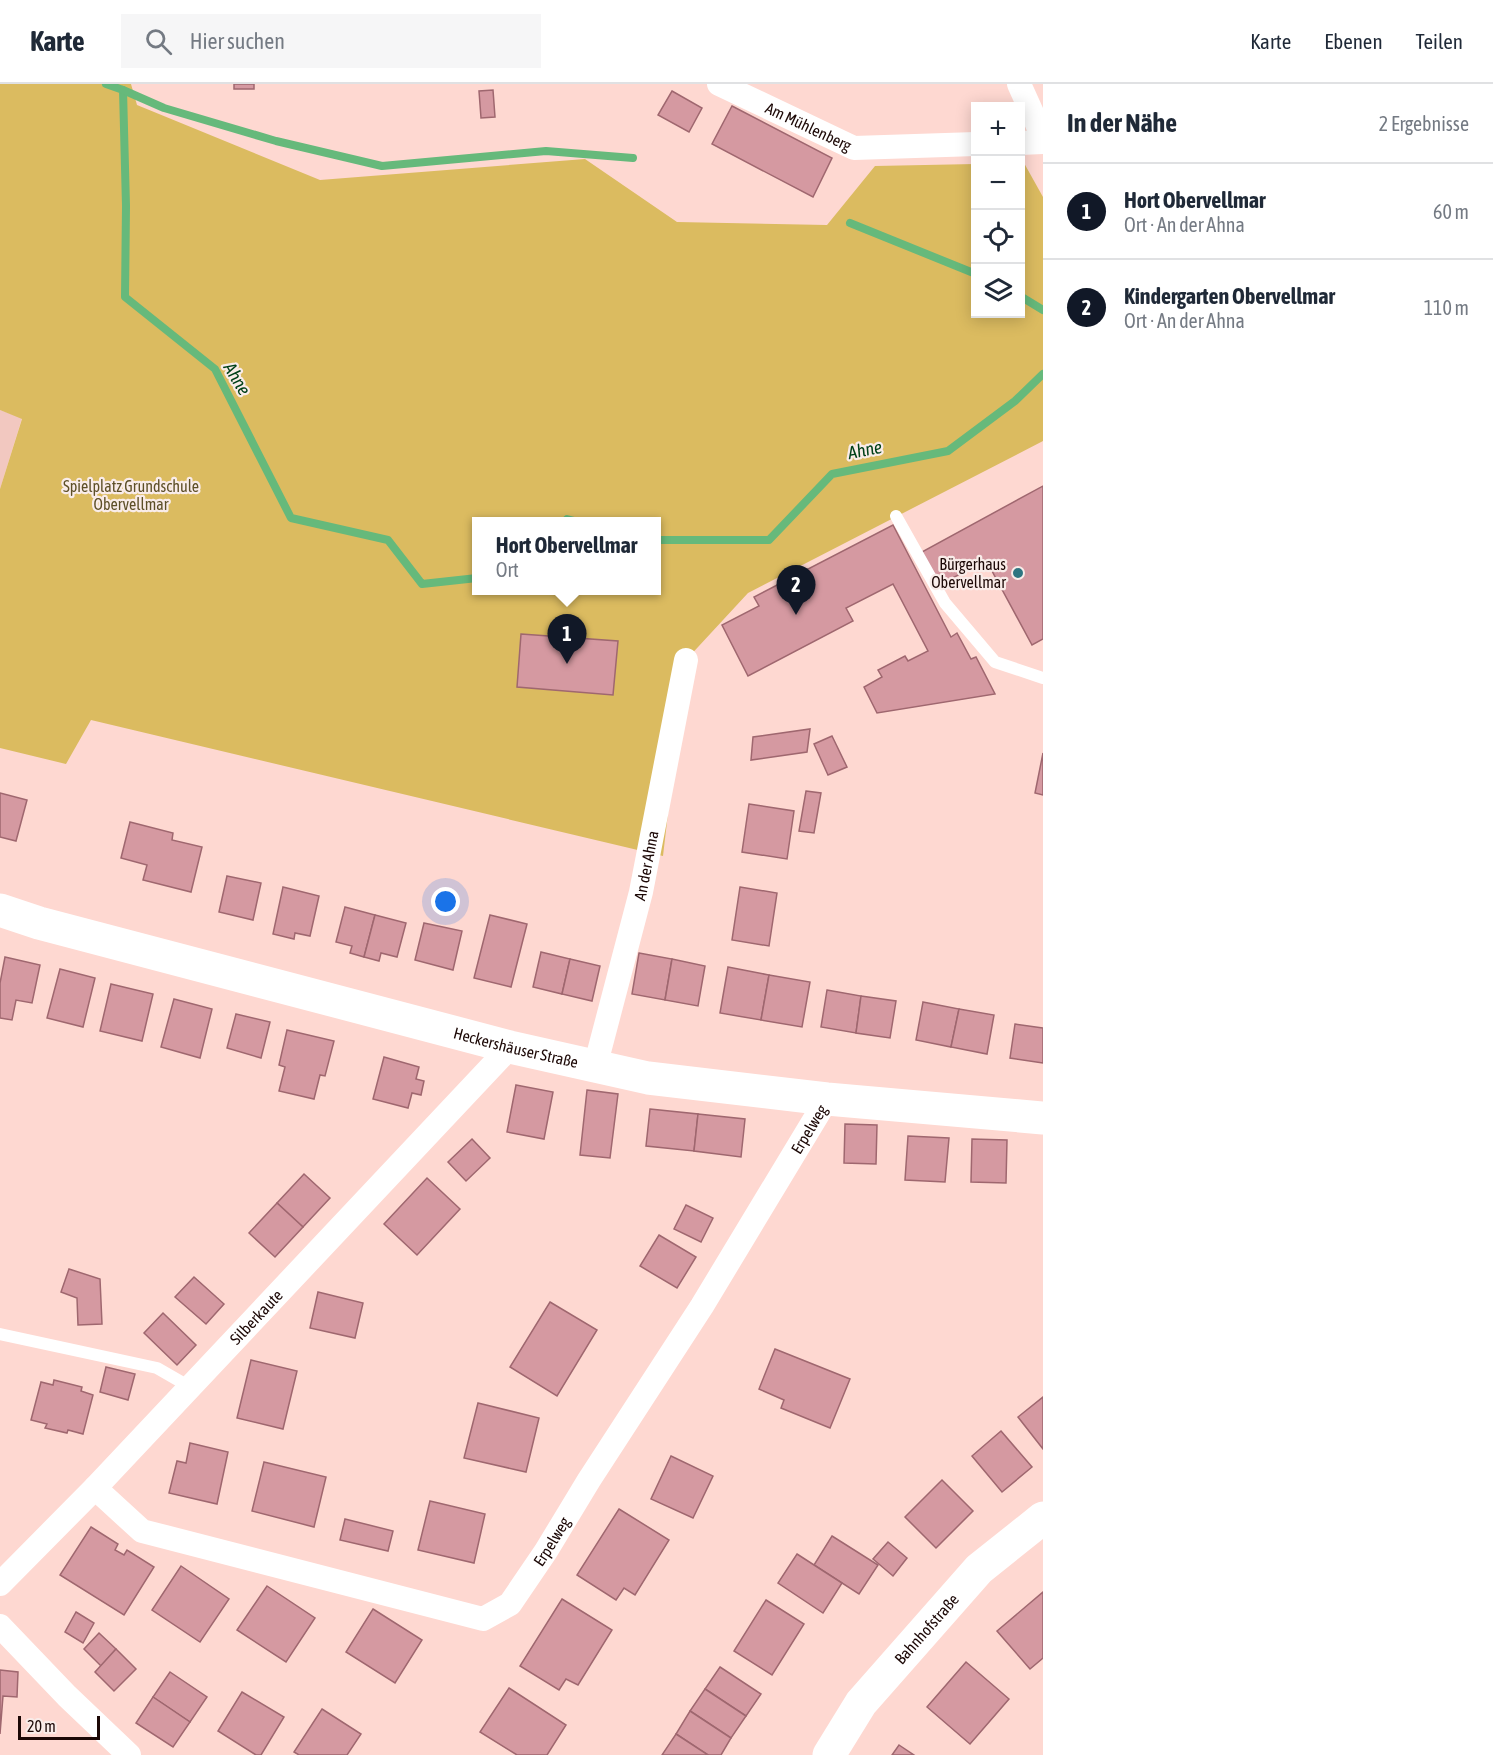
<!DOCTYPE html>
<html lang="de">
<head>
<meta charset="utf-8">
<style>
  :root { --surface:#fff; --page:#f6f6f7; --text:#1f2937; --muted:#747a83; --line:#e0e1e3; --accent:#111827 }
  body { margin:0; font-family:"Asap Condensed",sans-serif; background:var(--page); color:var(--text) }
  .controls { position:absolute; right:18px; top:18px; display:grid; overflow:hidden; border-radius:0px; box-shadow:0 3px 15px #0003 }
  .controls button { width:54px; height:54px; display:grid; place-items:center; padding:0; border:0; border-bottom:2px solid var(--line); background:var(--surface); color:var(--text); font:30px sans-serif }
  .scale { position:absolute; left:18px; bottom:15px; width:82px; box-sizing:border-box; padding-left:6px; border:3px solid #1c0806; border-top:0; font-size:16px; line-height:21px; white-space:nowrap; color:#1c0806; -webkit-text-stroke:4px #f9ece9; paint-order:stroke }
  .you { position:absolute; left:446px; top:818px; width:21px; height:21px; margin:-15px; border:4px solid #fff; border-radius:50%; background:#1a73e8; box-shadow:0 0 0 9px #1a73e833 }
  .badge { display:grid; place-items:center; width:39px; height:39px; border-radius:50%; background:var(--accent); color:#fff; font-size:20px; font-weight:700 }
  .pin { position:absolute; translate:-50% -50px; filter:drop-shadow(0 2px 3px #0008) }
  .pin::after { content:''; position:absolute; top:32px; width:21px; height:18px; background:inherit; clip-path:polygon(0 0,100% 0,50% 100%) }
  .popup { position:absolute; left:472px; top:433px; width:189px; height:78px; box-sizing:border-box; display:grid; place-content:center; border-radius:0px; background:var(--surface); filter:drop-shadow(0 2px 4px #0005); font-size:20px; white-space:nowrap; color:var(--muted) }
  .popup b { font-size:22px; color:var(--text) }
  .popup::after { content:''; position:absolute; left:50%; top:100%; margin-left:-12px; border:12px solid transparent; border-top-color:var(--surface) }
  .list { margin:0; padding:0; list-style:none }
  h2 { display:flex; justify-content:space-between; align-items:center; height:78px; margin:0; padding:0 24px; font-size:26px }
  h2 small { font-size:20px; font-weight:400; color:var(--muted) }
  .list li { display:grid; grid-template-columns:39px 1fr auto; gap:18px; align-items:center; box-sizing:border-box; height:96px; padding:0 24px; border-top:2px solid var(--line) }
  .list b { display:block; font-size:22px; white-space:nowrap }
  .list p { margin:0; font-size:20px; white-space:nowrap; color:var(--muted) }
  .list em { font-size:20px; font-style:normal; color:var(--muted) }
  .icon { flex:none; width:33px; height:33px; fill:none; stroke:currentColor; stroke-width:2; stroke-linecap:round; stroke-linejoin:round }
  .map { position:relative; flex:none; width:1043px; height:1671px; overflow:hidden }
  header { display:flex; align-items:center; gap:36px; box-sizing:border-box; height:84px; padding:0 30px; background:var(--surface); border-bottom:2px solid var(--line) }
  header strong { font-size:28px }
  nav { display:flex; gap:33px; margin-inline-start:auto; font-size:21px }
  .search { width:420px; height:54px; background:var(--page); display:flex; align-items:center; gap:15px; box-sizing:border-box; padding:0 21px; border-radius:0px; color:var(--muted); font-size:22px }
  main { display:flex }
  aside { flex:1; background:var(--surface) }
  .map>svg:first-child { display:block }
  .built { fill:#f2c8c0 }
  .green { fill:#dbbb60; fill-rule:evenodd }
  .lines { fill:none; stroke-linecap:round; stroke-linejoin:round }
  .stream { stroke:#66b97b; stroke-width:8 }
  .building { fill:#d599a1; stroke:#9f676f; stroke-width:1.5 }
  .lane { stroke:#fff; stroke-width:12 }
  .street { stroke:#fff; stroke-width:24 }
  .secondary { stroke:#fff; stroke-width:33 }
  .poi-dot { fill:#2e7581; stroke:#f9ece9; stroke-width:2 }
  .labels { text-anchor:middle; stroke-width:4.5; stroke-linejoin:round; paint-order:stroke }
  .street-label { font-size:16px; fill:#1c0806; stroke:#f9ece9 }
  .park-label { font-size:16px; fill:#5d4f27; stroke:#f9ece9 }
  .poi-label { font-size:16px; fill:#1c0806; stroke:#f9ece9; text-anchor:end }
  .water-label { font-size:18px; font-style:italic; fill:#004119; stroke:#f9ece9 }
</style>
</head>
<body>
<header>
<strong>Karte</strong>
<div class="search"><svg class="icon" aria-label="search" viewBox="0 0 24 24"><circle cx="10" cy="10" r="6"/><path d="M15 15l6 6"/></svg>Hier suchen</div>
<nav><a>Karte</a><a>Ebenen</a><a>Teilen</a></nav>
</header>
<main>
<div class="map">
<svg width="1043" height="1671" viewBox="0 0 1043 1671">
  <rect width="100%" height="100%" fill="#fed8d1"/>
  <polygon class="built" points="0,326 22,334 0,405"/>
  <path class="green" d="M0 0H131L137 21 320 96 585 75 677 138 827 141 875 82 975 80 976 230H1020L1021 79H1024L1043 113V357L748 509 686 576 663 772 91 636 66 680 0 664V405L22 335 0 326ZM477 438H657V506H477Z"/>
  <g class="lines">
    <g class="stream">
      <polyline points="106,0 123,6 126,122 125,213 215,285 291,434 388,456 422,500 477,494"/>
      <polyline points="123,6 164,24 276,57 382,82 546,67 633,74"/>
      <polyline points="850,139 976,190"/>
      <polyline points="1020,212 1043,226"/>
      <polyline points="564,438 567,435 578,438"/>
      <polyline points="657,456 769,456 832,390 948,367 1015,317 1043,290"/>
    </g>
  </g>
  <g class="building">
    <rect x="234" y="0" width="20" height="5"/>
    <polygon points="493,6 495,33 481,34 479,7"/>
    <polygon points="672,7 702,24 689,48 658,31"/>
    <polygon points="732,22 832,74 813,113 712,60"/>
    <polygon points="1043,402 1043,555 1032,561 986,476 938,502 920,469"/>
    <polygon points="893,441 951,553 957,549 971,575 976,573 995,610 877,629 864,603 882,593 878,586 905,572 908,577 928,567 893,500 846,524 853,537 748,592 722,541 759,522 754,513"/>
    <polygon points="521,550 618,557 613,611 517,603"/>
    <polygon points="810,645 807,668 751,676 753,653"/>
    <polygon points="832,652 847,683 828,691 814,660"/>
    <polygon points="1043,669 1043,711 1035,709"/>
    <polygon points="806,707 821,709 814,749 799,747"/>
    <polygon points="0,709 27,716 16,757 0,753"/>
    <polygon points="749,720 794,727 787,775 742,768"/>
    <polygon points="130,738 173,749 172,756 202,763 191,808 143,796 147,781 121,774"/>
    <polygon points="227,792 261,799 253,836 219,828"/>
    <polygon points="283,803 319,812 310,852 295,849 294,855 273,850"/>
    <polygon points="740,803 777,809 769,862 732,856"/>
    <polygon points="345,823 375,831 364,873 350,869 352,862 336,858"/>
    <polygon points="375,831 406,839 397,873 381,869 379,877 364,873"/>
    <polygon points="490,831 527,840 511,903 474,894"/>
    <polygon points="424,839 462,847 453,886 415,876"/>
    <polygon points="541,868 570,875 562,910 533,903"/>
    <polygon points="639,869 672,875 665,916 632,910"/>
    <polygon points="5,873 40,881 32,919 16,916 12,936 0,934 0,899"/>
    <polygon points="570,875 600,882 592,917 562,910"/>
    <polygon points="672,875 705,882 698,922 665,916"/>
    <polygon points="728,883 769,891 761,936 720,929"/>
    <polygon points="60,885 95,894 83,943 47,934"/>
    <polygon points="769,891 810,898 802,943 761,936"/>
    <polygon points="111,900 153,910 142,957 100,947"/>
    <polygon points="827,906 861,912 856,949 821,943"/>
    <polygon points="861,912 896,917 890,954 856,949"/>
    <polygon points="174,915 212,925 200,974 161,963"/>
    <polygon points="923,918 959,925 951,963 916,956"/>
    <polygon points="959,925 994,931 987,970 951,963"/>
    <polygon points="236,930 270,938 261,974 227,964"/>
    <polygon points="1015,940 1043,944 1043,979 1010,974"/>
    <polygon points="287,946 334,957 325,992 320,991 314,1015 279,1007 285,983 279,981"/>
    <polygon points="384,973 419,983 416,995 424,997 421,1011 412,1009 408,1024 373,1015"/>
    <polygon points="516,1001 553,1008 544,1055 507,1048"/>
    <polygon points="587,1006 618,1010 610,1074 580,1071"/>
    <polygon points="650,1025 698,1030 694,1067 646,1062"/>
    <polygon points="698,1030 745,1035 741,1073 694,1067"/>
    <polygon points="845,1040 877,1041 876,1080 844,1079"/>
    <polygon points="908,1052 949,1054 945,1098 905,1096"/>
    <polygon points="472,1055 490,1074 466,1097 448,1078"/>
    <polygon points="972,1055 1007,1056 1006,1099 971,1098"/>
    <polygon points="304,1090 330,1114 303,1143 277,1119"/>
    <polygon points="427,1094 460,1125 417,1171 384,1140"/>
    <polygon points="277,1119 303,1143 275,1173 249,1149"/>
    <polygon points="686,1121 713,1134 701,1158 674,1145"/>
    <polygon points="659,1151 696,1173 677,1204 640,1182"/>
    <polygon points="69,1185 100,1195 102,1240 78,1241 77,1214 61,1208"/>
    <polygon points="194,1193 224,1220 206,1240 175,1213"/>
    <polygon points="318,1208 363,1219 355,1254 310,1244"/>
    <polygon points="550,1218 597,1246 557,1312 510,1283"/>
    <polygon points="163,1229 196,1261 177,1281 144,1249"/>
    <polygon points="775,1265 850,1295 830,1344 781,1324 784,1316 759,1305"/>
    <polygon points="251,1276 297,1287 283,1345 237,1334"/>
    <polygon points="106,1283 135,1290 128,1316 100,1308"/>
    <polygon points="54,1296 82,1303 81,1307 93,1311 83,1350 68,1346 67,1349 45,1344 47,1340 31,1336 41,1298 53,1301"/>
    <polygon points="1043,1313 1043,1365 1018,1333"/>
    <polygon points="478,1319 539,1334 526,1388 464,1374"/>
    <polygon points="1001,1347 1032,1383 1002,1408 972,1372"/>
    <polygon points="190,1359 228,1368 217,1420 169,1409 177,1377 186,1379"/>
    <polygon points="671,1372 713,1392 693,1434 651,1415"/>
    <polygon points="264,1378 326,1393 314,1443 252,1427"/>
    <polygon points="942,1396 973,1427 936,1464 905,1433"/>
    <polygon points="430,1417 485,1430 474,1479 418,1466"/>
    <polygon points="619,1425 669,1456 635,1511 624,1504 616,1516 577,1491"/>
    <polygon points="345,1435 393,1447 388,1467 340,1456"/>
    <polygon points="91,1443 118,1460 115,1466 124,1471 127,1466 154,1483 124,1531 60,1491"/>
    <polygon points="832,1452 878,1481 859,1510 814,1481"/>
    <polygon points="888,1458 907,1474 893,1492 873,1475"/>
    <polygon points="797,1470 842,1499 823,1529 778,1499"/>
    <polygon points="181,1482 229,1515 200,1558 152,1526"/>
    <polygon points="267,1502 315,1534 286,1578 237,1546"/>
    <polygon points="1043,1508 1043,1574 1030,1585 997,1547"/>
    <polygon points="562,1515 612,1546 578,1601 566,1595 559,1606 520,1582"/>
    <polygon points="766,1516 804,1540 772,1591 734,1567"/>
    <polygon points="373,1525 422,1556 395,1599 346,1568"/>
    <polygon points="76,1528 94,1539 83,1559 65,1548"/>
    <polygon points="99,1549 116,1565 101,1582 84,1565"/>
    <polygon points="116,1565 136,1585 114,1607 95,1588"/>
    <polygon points="966,1578 1009,1615 970,1660 927,1623"/>
    <polygon points="720,1583 761,1610 746,1632 705,1605"/>
    <polygon points="0,1586 18,1588 17,1613 3,1612 0,1650"/>
    <polygon points="170,1588 207,1613 190,1638 153,1613"/>
    <polygon points="509,1604 566,1641 547,1671 517,1671 480,1648"/>
    <polygon points="705,1605 746,1632 731,1654 690,1627"/>
    <polygon points="242,1608 284,1633 261,1671 256,1671 218,1647"/>
    <polygon points="153,1613 190,1638 173,1663 136,1639"/>
    <polygon points="322,1625 361,1650 347,1671 299,1671 294,1668"/>
    <polygon points="690,1627 731,1654 721,1671 708,1671 676,1650"/>
    <polygon points="676,1650 708,1671 662,1671"/>
    <polygon points="899,1661 914,1671 892,1671"/>
  </g>
  <g class="lines">
    <g class="lane">
      <polyline points="896,432 945,519 995,578 1043,594"/>
      <polyline points="0,1250 157,1284 190,1303"/>
    </g>
    <g class="street">
      <path id="s1" d="M719 0 854 64 976 60"/>
      <polyline points="1019,0 1043,53"/>
      <polyline points="1020,59 1043,58"/>
      <path id="s2" d="M595 983 641 808 686 576"/>
      <path id="s3" d="M95 1404 142 1447 483 1535 510 1520 546 1467 589 1396 702 1222 827 1015"/>
      <path id="s4" d="M0 1500 95 1404 510 963"/>
      <polyline points="0,1542 67,1612 129,1671"/>
    </g>
    <g class="secondary">
      <path id="s5" d="M0 826 39 839 510 963 648 994 827 1015 1043 1034"/>
      <path id="s6" d="M829 1671 861 1619 979 1485 1043 1434"/>
    </g>
  </g>
  <circle class="poi-dot" cx="1018" cy="489" r="6"/>
  <g class="labels">
    <g class="street-label">
      <text dy="6" stroke="none"><textPath href="#s1" startOffset="99">Am Mühlenberg</textPath></text>
      <text dy="6" stroke="none"><textPath href="#s2" startOffset="208">An der Ahna</textPath></text>
      <text dy="6" stroke="none"><textPath href="#s5" startOffset="534">Heckershäuser Straße</textPath></text>
      <text dy="6" stroke="none"><textPath href="#s3" startOffset="1008">Erpelweg</textPath></text>
      <text dy="6" stroke="none"><textPath href="#s4" startOffset="370">Silberkaute</textPath></text>
      <text dy="6" stroke="none"><textPath href="#s3" startOffset="522">Erpelweg</textPath></text>
      <text dy="6" stroke="none"><textPath href="#s6" startOffset="160">Bahnhofstraße</textPath></text>
    </g>
    <g class="park-label">
      <text x="131" y="408">Spielplatz Grundschule<tspan x="131" dy="18">Obervellmar</tspan></text>
    </g>
    <g class="poi-label">
      <text x="1006" y="486">Bürgerhaus<tspan x="1006" dy="18">Obervellmar</tspan></text>
    </g>
    <g class="water-label">
      <text transform="translate(237 295) rotate(59)" y="6">Ahne</text>
      <text transform="translate(865 366) rotate(-11)" y="6">Ahne</text>
    </g>
  </g>
</svg>
<div class="controls">
<button>+</button>
<button>−</button>
<button><svg class="icon" aria-label="locate" viewBox="0 0 24 24"><circle cx="12" cy="12" r="6"/><path d="M12 2v4M12 18v4M2 12h4M18 12h4"/></svg></button>
<button><svg class="icon" aria-label="layers" viewBox="0 0 24 24"><path d="M12 4l9 5-9 5-9-5zM3 14l9 5 9-5"/></svg></button>
</div>
<div class="scale">20 m</div>
<div class="you"></div>
<div class="pin badge" style="left:567px;top:580px">1</div>
<div class="popup"><b>Hort Obervellmar</b>Ort</div>
<div class="pin badge" style="left:796px;top:531px">2</div>
</div>
<aside>
<h2>In der Nähe<small>2 Ergebnisse</small></h2>
<ul class="list">
<li><span class="badge">1</span><div><b>Hort Obervellmar</b><p>Ort · An der Ahna</p></div><em>60 m</em></li>
<li><span class="badge">2</span><div><b>Kindergarten Obervellmar</b><p>Ort · An der Ahna</p></div><em>110 m</em></li>
</ul>
</aside>
</main>
</body>
</html>
